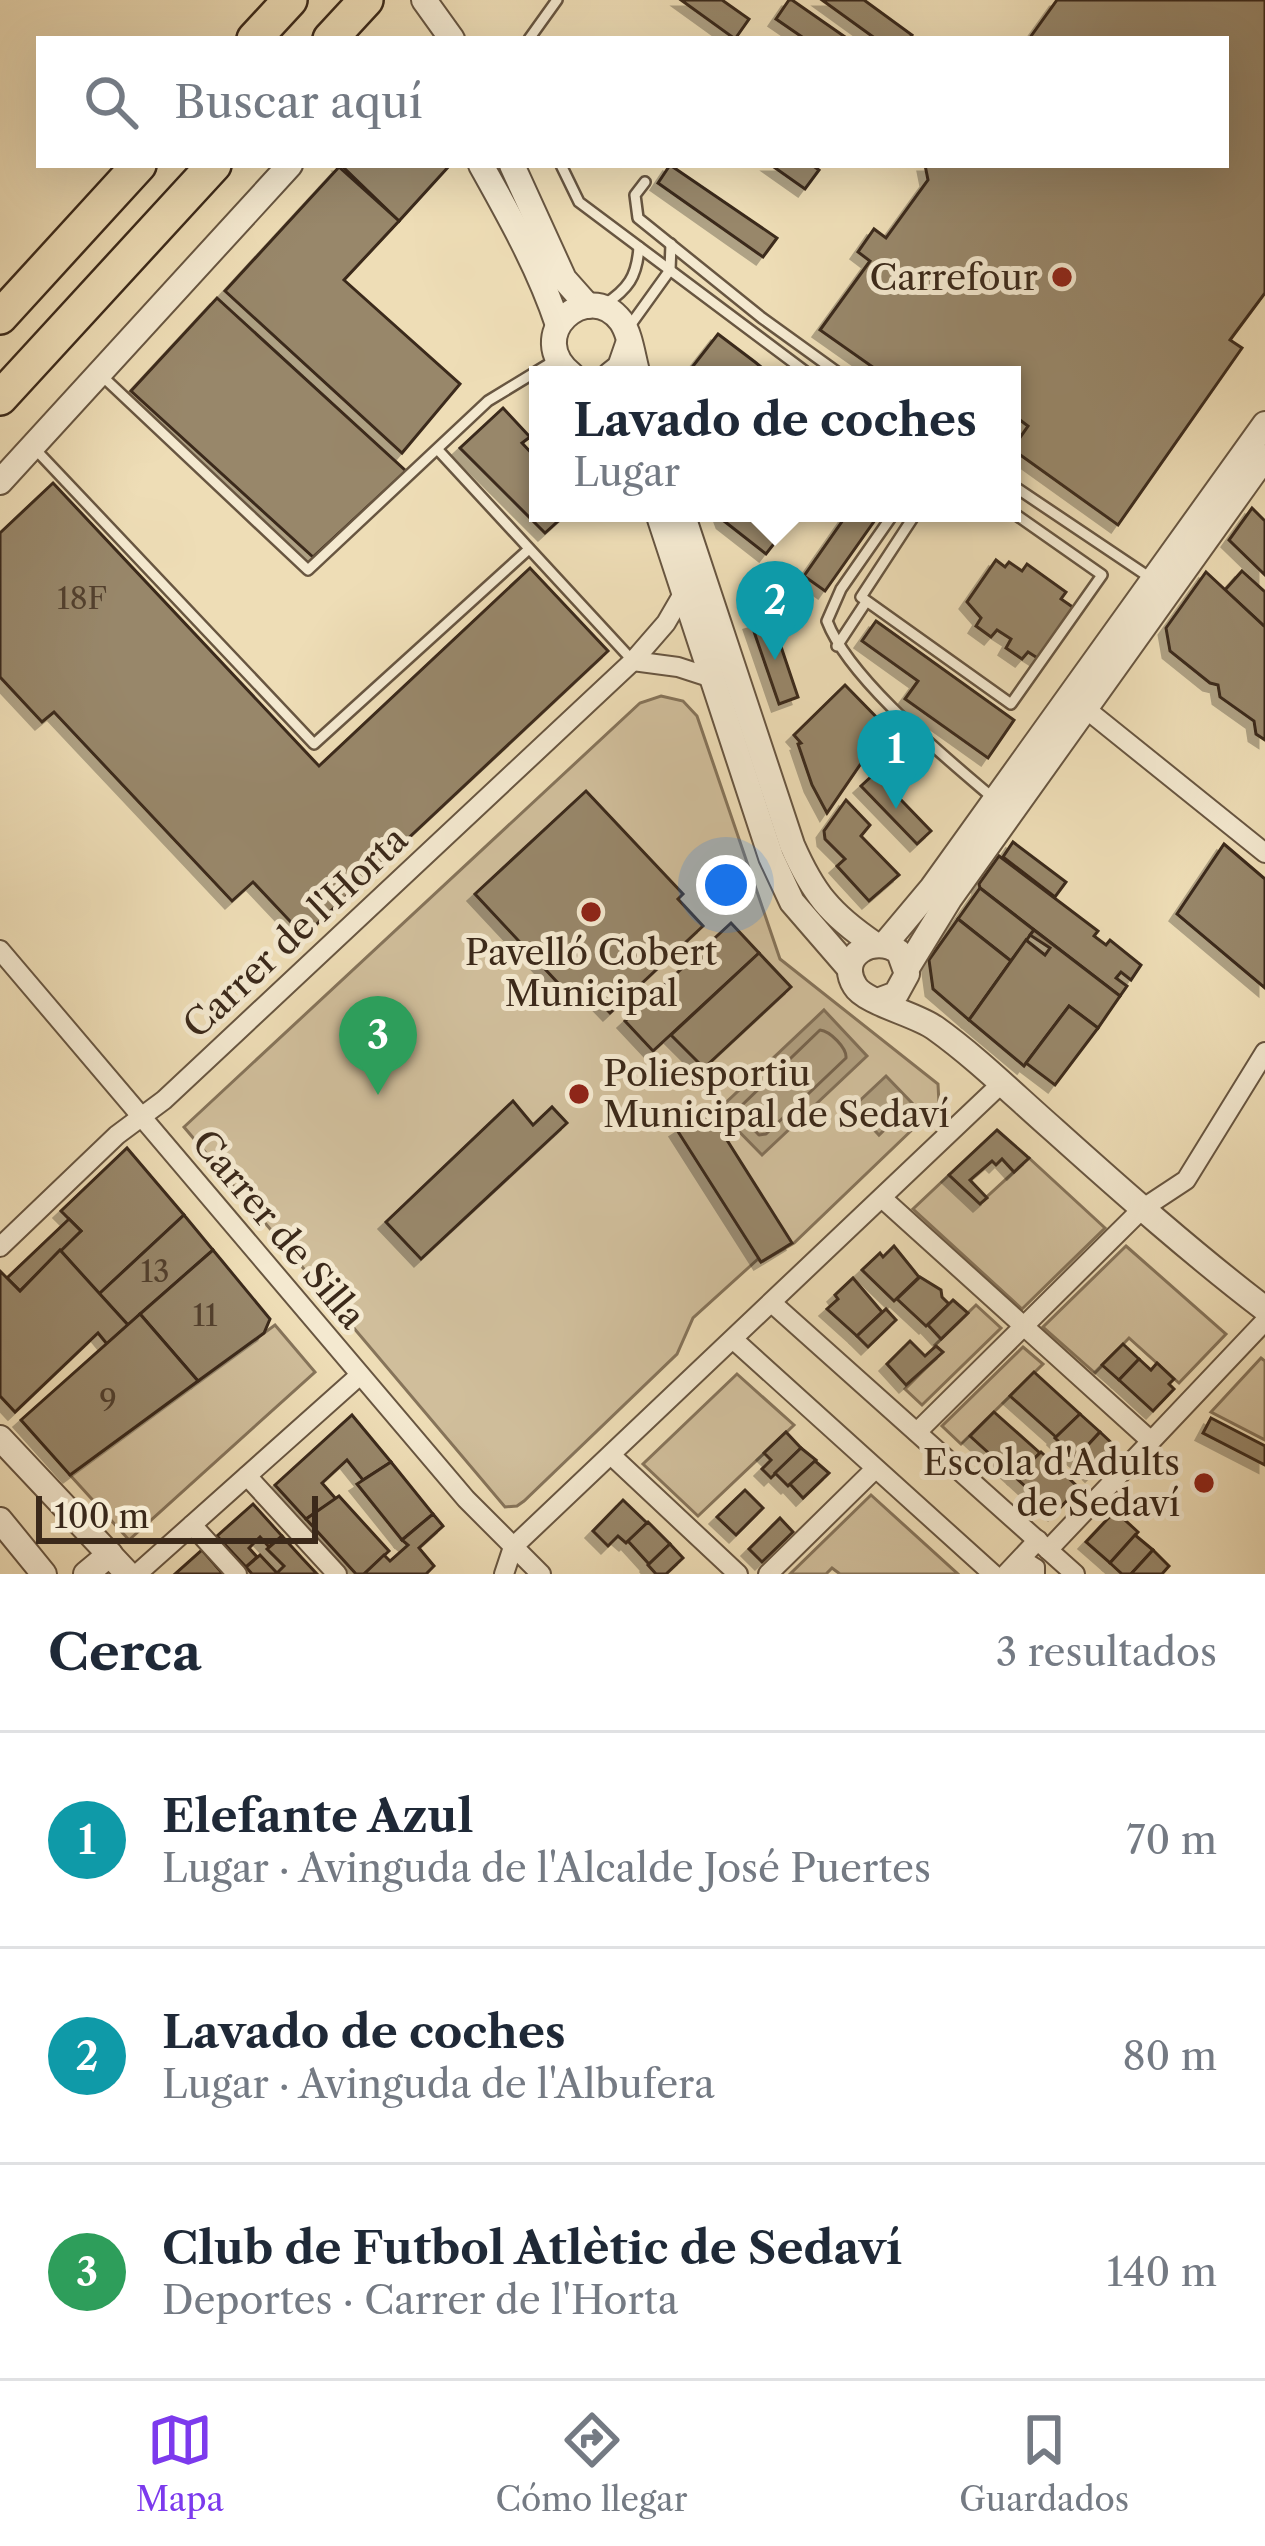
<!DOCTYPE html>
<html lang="es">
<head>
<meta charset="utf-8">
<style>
  :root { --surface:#fff; --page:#f6f6f7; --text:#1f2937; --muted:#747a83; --line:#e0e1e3; --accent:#7c3aed }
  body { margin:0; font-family:"Libre Caslon Text",serif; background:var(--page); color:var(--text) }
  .scale { position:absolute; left:36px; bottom:30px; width:282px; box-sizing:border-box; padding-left:12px; border:6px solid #3b291a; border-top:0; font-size:33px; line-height:42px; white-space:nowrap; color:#3b291a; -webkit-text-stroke:9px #f4e9d0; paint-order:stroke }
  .you { position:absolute; left:726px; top:885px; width:42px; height:42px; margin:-30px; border:9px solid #fff; border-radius:50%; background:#1a73e8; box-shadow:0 0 0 18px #1a73e833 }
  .badge { display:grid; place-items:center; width:78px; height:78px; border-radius:50%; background:var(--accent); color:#fff; font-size:39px; font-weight:700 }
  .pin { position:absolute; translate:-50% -99px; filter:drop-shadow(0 3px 6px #0008) }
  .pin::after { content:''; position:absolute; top:63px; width:42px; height:36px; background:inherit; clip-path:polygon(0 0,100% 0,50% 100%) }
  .popup { position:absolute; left:529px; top:366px; width:492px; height:156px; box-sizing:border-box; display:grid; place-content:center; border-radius:0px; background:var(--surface); filter:drop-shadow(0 3px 9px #0005); font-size:39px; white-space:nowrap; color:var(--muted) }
  .popup b { font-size:45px; color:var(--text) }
  .popup::after { content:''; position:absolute; left:50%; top:100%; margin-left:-24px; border:24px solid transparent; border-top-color:var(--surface) }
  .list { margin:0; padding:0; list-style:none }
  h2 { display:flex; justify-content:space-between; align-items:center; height:156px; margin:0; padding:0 48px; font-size:51px }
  h2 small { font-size:39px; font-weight:400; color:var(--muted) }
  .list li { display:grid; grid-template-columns:78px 1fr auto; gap:36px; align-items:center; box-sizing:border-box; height:216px; padding:0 48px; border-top:3px solid var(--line) }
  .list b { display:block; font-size:45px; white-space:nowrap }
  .list p { margin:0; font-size:39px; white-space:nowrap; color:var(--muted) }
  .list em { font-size:39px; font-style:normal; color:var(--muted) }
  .icon { flex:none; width:66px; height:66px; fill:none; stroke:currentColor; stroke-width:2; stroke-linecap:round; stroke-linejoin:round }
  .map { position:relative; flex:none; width:1265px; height:1574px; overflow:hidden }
  .search { position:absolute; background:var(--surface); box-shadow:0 12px 48px #0002; left:36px; right:36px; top:36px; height:132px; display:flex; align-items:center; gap:30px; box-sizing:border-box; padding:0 42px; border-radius:0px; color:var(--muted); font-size:45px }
  .sheet { height:804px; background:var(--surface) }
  nav { display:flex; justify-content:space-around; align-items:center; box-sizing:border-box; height:168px; border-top:3px solid var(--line); background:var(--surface); font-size:33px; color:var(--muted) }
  nav a { display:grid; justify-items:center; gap:6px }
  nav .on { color:var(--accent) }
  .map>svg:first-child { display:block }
  .green { fill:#d0be9b; stroke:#86745a; stroke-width:3 }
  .water { fill:#b1a081; stroke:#827058; stroke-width:3 }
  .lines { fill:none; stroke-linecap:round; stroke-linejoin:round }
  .shore { stroke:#76644e; stroke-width:3 }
  .building { fill:#98876b; stroke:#3b291a; stroke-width:3; filter:url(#shadow) }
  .service-casing { stroke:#685641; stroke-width:14 }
  .pedestrian-casing { stroke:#685641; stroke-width:18 }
  .minor-casing { stroke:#685641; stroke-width:22 }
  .tertiary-casing { stroke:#685641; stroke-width:28 }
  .motorway-casing { stroke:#3b291a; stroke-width:38 }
  .service { stroke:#f4e9d0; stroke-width:9 }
  .pedestrian { stroke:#f4e9d0; stroke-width:14 }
  .minor { stroke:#f4e9d0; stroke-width:18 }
  .tertiary { stroke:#f4e9d0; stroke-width:24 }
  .motorway { stroke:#eeddb6; stroke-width:33 }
  .poi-dot { fill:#8f2418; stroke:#f4e9d0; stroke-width:4.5 }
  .labels { text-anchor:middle; stroke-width:10; stroke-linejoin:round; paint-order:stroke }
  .number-label { font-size:30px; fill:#52402e }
  .poi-label { font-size:36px; fill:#3b291a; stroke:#f4e9d0; text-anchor:end }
  .street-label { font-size:36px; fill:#3b291a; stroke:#f4e9d0 }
</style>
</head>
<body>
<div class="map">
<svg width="1265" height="1574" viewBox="0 0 1265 1574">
  <defs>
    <filter id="shadow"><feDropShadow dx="-7" dy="7" stdDeviation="0" flood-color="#0004"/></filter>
  </defs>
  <rect width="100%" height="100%" fill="#eeddb6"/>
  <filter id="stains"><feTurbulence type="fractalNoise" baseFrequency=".00167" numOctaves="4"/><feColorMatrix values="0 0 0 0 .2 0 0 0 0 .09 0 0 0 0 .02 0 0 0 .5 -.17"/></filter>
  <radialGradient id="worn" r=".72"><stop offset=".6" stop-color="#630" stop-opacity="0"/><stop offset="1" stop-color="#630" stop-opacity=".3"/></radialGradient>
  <g class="green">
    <polygon points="661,696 683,701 697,716 780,959 938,1084 939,1104 794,1243 761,1262 758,1259 693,1318 677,1354 524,1501 517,1506 505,1507 184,1127 640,703"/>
    <polygon points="1029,1158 1105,1228 1022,1309 913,1209 949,1175 980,1203"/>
    <polygon points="1126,1246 1226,1334 1179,1383 1129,1338 1095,1373 1043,1327"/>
    <polygon points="976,1305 1001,1328 922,1405 905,1389 942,1352 935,1345"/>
    <polygon points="275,1325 315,1372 129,1540 70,1475"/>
    <polygon points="1023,1347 1043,1364 961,1444 942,1426"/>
    <polygon points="1261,1358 1265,1361 1265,1440 1211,1412"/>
    <polygon points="737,1374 794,1425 698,1516 643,1464"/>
    <polygon points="871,1495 958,1574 840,1574 832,1568 826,1574 790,1574"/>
  </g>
  <g class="water">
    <polygon points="824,1010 867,1056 762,1155 718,1110"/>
    <polygon points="886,1076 912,1103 879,1135 853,1107"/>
  </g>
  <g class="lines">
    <path class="shore" d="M820 1030C830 1031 847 1048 846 1058L766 1134 759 1135 739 1114V1108Z"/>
  </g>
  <g class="building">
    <polygon points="681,0 722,0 749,19 735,39"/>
    <polygon points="789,0 792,0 848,39 805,39 776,19"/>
    <polygon points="822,0 864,0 912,35 909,39 876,39"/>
    <polygon points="1057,0 1265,0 1265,293 1230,340 1242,348 1118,525 1012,449 1028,426 1012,414 1012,375 884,375 820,330 870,261 858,252 874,229 886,238 928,180 925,165 1226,165 1226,39 1029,39"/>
    <polygon points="341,165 450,165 399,221"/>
    <polygon points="670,165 777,238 763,257 658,183"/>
    <polygon points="771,165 812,165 819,170 805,189"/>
    <polygon points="339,167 399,221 344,280 460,384 402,453 225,291"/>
    <polygon points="217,298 406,471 313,557 131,391"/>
    <polygon points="718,334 755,362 771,375 686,375"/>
    <polygon points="503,408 530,437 522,443 538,460 538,513 567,513 545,533 460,448"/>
    <polygon points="53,483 319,766 530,568 608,651 304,936 253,882 232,901 54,712 42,722 0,677 0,533"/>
    <polygon points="1252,508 1265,521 1265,575 1229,540"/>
    <polygon points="721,513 798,513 766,554 724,521"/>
    <polygon points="848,513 880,513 825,591 804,576"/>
    <polygon points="996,560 1005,567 1009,562 1022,571 1027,564 1066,592 1061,599 1074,608 1039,659 1028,652 1022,659 1006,648 1011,639 997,630 991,637 976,626 981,618 967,602"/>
    <polygon points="1242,571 1265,592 1265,627 1225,590"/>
    <polygon points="1206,572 1265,627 1265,740 1256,734 1254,721 1220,697 1218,685 1210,683 1170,651 1166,628"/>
    <polygon points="771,617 798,697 779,704 751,623"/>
    <polygon points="876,621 1014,720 988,758 905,699 918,681 862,641"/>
    <polygon points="845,685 886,727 827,813 812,785 798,744 801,743 794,735"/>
    <polygon points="875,773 931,831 917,844 861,786"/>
    <polygon points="586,791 683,894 678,899 703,926 610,1013 584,986 572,998 475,894"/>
    <polygon points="846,800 870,825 861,836 899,875 869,901 837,866 845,859 825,839 824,831"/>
    <polygon points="1013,842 1066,882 1055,897 1003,857"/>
    <polygon points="1224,844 1265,879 1265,988 1177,914"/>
    <polygon points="999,856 1098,931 1094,936 1106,945 1110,940 1141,965 1131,980 1121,972 1116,978 1127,986 1120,996 980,888 979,884"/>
    <polygon points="980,888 1034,930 1011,961 958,919"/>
    <polygon points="958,919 1011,961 969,1020 933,989 929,960"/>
    <polygon points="731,923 759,953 653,1051 625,1021"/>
    <polygon points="1034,930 1120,996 1098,1028 1069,1006 1024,1066 969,1020 1026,940 1045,955 1050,948 1030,935"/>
    <polygon points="759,953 791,987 704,1068 671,1035"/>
    <polygon points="1069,1006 1098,1028 1055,1085 1026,1063"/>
    <polygon points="513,1101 533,1125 552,1107 567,1123 421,1259 386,1222"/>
    <polygon points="708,1110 792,1243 761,1262 677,1130"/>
    <polygon points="997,1130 1029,1158 1014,1172 1002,1159 996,1165 992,1161 970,1180 987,1198 980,1204 949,1175"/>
    <polygon points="127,1148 184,1215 99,1294 60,1250 81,1231 61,1211"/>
    <polygon points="184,1215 213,1250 128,1325 99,1294"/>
    <polygon points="69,1219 81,1231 20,1291 7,1278"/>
    <polygon points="894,1246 919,1277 894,1301 862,1270 880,1253 883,1257"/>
    <polygon points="60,1250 128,1325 107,1344 98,1333 15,1412 0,1396 0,1271 20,1291"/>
    <polygon points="213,1250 270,1319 264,1333 198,1381 140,1314"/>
    <polygon points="920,1277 941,1290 942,1297 949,1304 926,1326 897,1299"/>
    <polygon points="853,1278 882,1312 857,1336 827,1309 838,1299 835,1295"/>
    <polygon points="953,1300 968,1313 941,1339 928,1325"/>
    <polygon points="886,1309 896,1320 868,1347 857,1336"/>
    <polygon points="140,1314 198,1381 70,1475 21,1420"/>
    <polygon points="910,1341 925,1356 936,1346 943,1352 906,1385 887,1364"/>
    <polygon points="1123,1344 1139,1359 1119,1380 1102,1365"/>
    <polygon points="1139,1359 1151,1370 1157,1363 1174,1379 1169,1384 1174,1389 1153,1411 1119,1380"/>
    <polygon points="1034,1372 1080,1414 1056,1437 1010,1396"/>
    <polygon points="994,1412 1040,1453 1015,1477 970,1436"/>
    <polygon points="1080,1414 1100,1432 1076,1458 1055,1438"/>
    <polygon points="352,1415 391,1462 363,1480 347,1460 322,1483 336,1499 306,1519 275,1485"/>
    <polygon points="1211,1418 1265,1446 1265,1465 1203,1433"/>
    <polygon points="786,1432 801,1448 771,1478 762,1469 771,1460 764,1453"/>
    <polygon points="1100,1432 1117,1448 1092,1474 1076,1458"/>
    <polygon points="801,1448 816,1460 788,1486 775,1473"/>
    <polygon points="1041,1452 1079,1488 1055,1513 1015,1477"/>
    <polygon points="815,1461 829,1473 803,1498 790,1484"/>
    <polygon points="391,1462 433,1514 402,1540 357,1484"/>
    <polygon points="745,1490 763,1508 736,1535 717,1517"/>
    <polygon points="339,1496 389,1551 364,1574 356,1574 306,1519"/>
    <polygon points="623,1500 647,1523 626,1543 618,1536 608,1546 593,1531"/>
    <polygon points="253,1504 282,1536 269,1547 260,1537 249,1548 257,1557 246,1567 217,1536"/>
    <polygon points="1115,1511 1138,1532 1110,1563 1086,1542"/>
    <polygon points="433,1514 443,1526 419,1548 434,1566 426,1574 364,1574 384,1555 390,1561 408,1545 402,1540"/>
    <polygon points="780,1518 793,1532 762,1562 749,1549"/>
    <polygon points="648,1522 670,1544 649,1564 628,1541"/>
    <polygon points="1135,1535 1153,1550 1131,1574 1122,1574 1110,1563"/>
    <polygon points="282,1536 302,1558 317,1574 252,1574 246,1567 260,1555 277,1573 284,1566 267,1549"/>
    <polygon points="670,1544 683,1558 666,1574 656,1574 648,1565"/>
    <polygon points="202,1550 223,1574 175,1574"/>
    <polygon points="1153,1550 1169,1566 1162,1574 1131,1574"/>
  </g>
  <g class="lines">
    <g class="service-casing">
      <g id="service">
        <polyline points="529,39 557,0"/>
        <polyline points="561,165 579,202 810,375"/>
        <polyline points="645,182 635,195 638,218 762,318 841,375"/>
        <path d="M604 305C628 289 637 277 639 247"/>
        <polyline points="629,327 670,270 671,244"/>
        <polyline points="101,375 308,570 488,401 557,359"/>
        <polyline points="36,450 314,744 529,549"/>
        <polyline points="439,451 633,661"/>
        <polyline points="1012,485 1152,579"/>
        <path d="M894 513 841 589 827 621C849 679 944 756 993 798"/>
        <polyline points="916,513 861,597 1011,704 1102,575 1012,512"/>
        <polyline points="837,646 866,602"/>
      </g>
    </g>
    <g class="pedestrian-casing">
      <polyline id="pedestrian" points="1023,1574 1023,1567 1029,1562 1037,1567 1037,1574"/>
    </g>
    <g class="minor-casing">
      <g id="minor">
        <polyline points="633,661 678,667 712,678"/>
        <polyline points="1086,709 1265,853"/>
        <polyline points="0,950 466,1499 541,1574"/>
        <polyline points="882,1198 1151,1441"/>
        <polyline points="0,1247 117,1135 164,1100 633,661 666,623 684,592"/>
        <polyline points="772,1303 1075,1574"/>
        <polyline points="734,1340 993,1574"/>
        <polyline points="917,1432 1142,1209 1186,1180 1265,1052"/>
        <polyline points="612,1456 738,1574"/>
        <polyline points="247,1476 337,1574"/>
        <polyline points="192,1525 237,1574"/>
        <polyline points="1048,1550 1265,1321"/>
        <polyline points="137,1574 360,1375"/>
        <polyline points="504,1574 513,1547 1001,1084"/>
        <polyline points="768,1574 875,1469"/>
        <polyline points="1006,1574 1038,1540"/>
      </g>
    </g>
    <g class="tertiary-casing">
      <g id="tertiary">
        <polyline points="424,0 452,39"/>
        <path d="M481 165C510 217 539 268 558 325"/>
        <polyline points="512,165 564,279 588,306"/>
        <path d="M572 375C522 336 588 277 621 321 631 335 633 359 638 375"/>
        <polyline points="610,375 620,367 628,344"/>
        <polyline points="0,482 290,165"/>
        <polyline points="658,513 771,857 792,902 850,969"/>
        <path d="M682 513 792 845C813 893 830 914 874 944"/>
        <polyline points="885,944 932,888 1265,424"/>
        <polyline points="907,968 950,898 1265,457"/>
        <path d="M880 1000 896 994 907 974 899 952C875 934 836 955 855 986 865 1003 916 1014 935 1028 977 1058 1015 1096 1054 1130 1123 1192 1192 1253 1265 1309"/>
        <polyline points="0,1438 128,1574"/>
        <polyline points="0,1520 44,1574"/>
        <polyline points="86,1574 110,1554"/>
      </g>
    </g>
    <g class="motorway-casing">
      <g id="motorway">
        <polyline points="254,39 290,0"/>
        <polyline points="330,39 366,0"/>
        <polyline points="0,317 139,165"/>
        <polyline points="0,398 214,165"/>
      </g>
    </g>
    <use href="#service" class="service"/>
    <use href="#pedestrian" class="pedestrian"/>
    <use href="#minor" class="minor"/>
    <use href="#tertiary" class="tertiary"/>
    <use href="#motorway" class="motorway"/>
  </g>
  <g class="poi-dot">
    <circle cx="1062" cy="277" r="12"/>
    <circle cx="591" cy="912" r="12"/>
    <circle cx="579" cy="1094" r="12"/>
    <circle cx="1204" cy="1483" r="12"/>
  </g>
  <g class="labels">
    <g class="number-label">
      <text x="82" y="609">18F</text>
      <text x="155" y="1282">13</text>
      <text x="205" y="1326">11</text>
      <text x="108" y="1411">9</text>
    </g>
    <g class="poi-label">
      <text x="1038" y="290">Carrefour</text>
      <text x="591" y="965" text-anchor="middle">Pavelló Cobert<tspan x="591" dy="41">Municipal</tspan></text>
      <text x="603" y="1086" text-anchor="start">Poliesportiu<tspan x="603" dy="41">Municipal de Sedaví</tspan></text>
      <text x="1180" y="1475">Escola d'Adults<tspan x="1180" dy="41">de Sedaví</tspan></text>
    </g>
    <g class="street-label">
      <text transform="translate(295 932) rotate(-43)" y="13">Carrer de l'Horta</text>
      <text transform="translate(279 1229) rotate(50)" y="13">Carrer de Silla</text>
    </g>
  </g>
  <rect width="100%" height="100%" filter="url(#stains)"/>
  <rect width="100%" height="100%" fill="url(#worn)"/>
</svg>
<div class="scale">100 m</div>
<div class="you"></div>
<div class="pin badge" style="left:896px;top:809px;background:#0f9aa8">1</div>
<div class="pin badge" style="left:775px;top:660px;background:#0f9aa8">2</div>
<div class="popup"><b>Lavado de coches</b>Lugar</div>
<div class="pin badge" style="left:378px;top:1095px;background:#2e9e5b">3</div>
<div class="search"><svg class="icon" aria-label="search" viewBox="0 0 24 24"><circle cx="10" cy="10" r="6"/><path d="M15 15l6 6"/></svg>Buscar aquí</div>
</div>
<section class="sheet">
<h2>Cerca<small>3 resultados</small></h2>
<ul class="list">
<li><span class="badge" style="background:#0f9aa8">1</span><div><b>Elefante Azul</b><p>Lugar · Avinguda de l'Alcalde José Puertes</p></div><em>70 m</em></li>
<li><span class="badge" style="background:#0f9aa8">2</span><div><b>Lavado de coches</b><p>Lugar · Avinguda de l'Albufera</p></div><em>80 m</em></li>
<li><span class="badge" style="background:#2e9e5b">3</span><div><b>Club de Futbol Atlètic de Sedaví</b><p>Deportes · Carrer de l'Horta</p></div><em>140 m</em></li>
</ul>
</section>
<nav>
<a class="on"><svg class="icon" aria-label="map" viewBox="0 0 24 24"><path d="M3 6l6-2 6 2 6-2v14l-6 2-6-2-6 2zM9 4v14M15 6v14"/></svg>Mapa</a>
<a><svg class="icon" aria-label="directions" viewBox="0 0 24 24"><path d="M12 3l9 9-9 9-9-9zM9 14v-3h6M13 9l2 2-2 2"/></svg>Cómo llegar</a>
<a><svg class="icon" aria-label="saved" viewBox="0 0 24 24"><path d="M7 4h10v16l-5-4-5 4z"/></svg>Guardados</a>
</nav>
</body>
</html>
